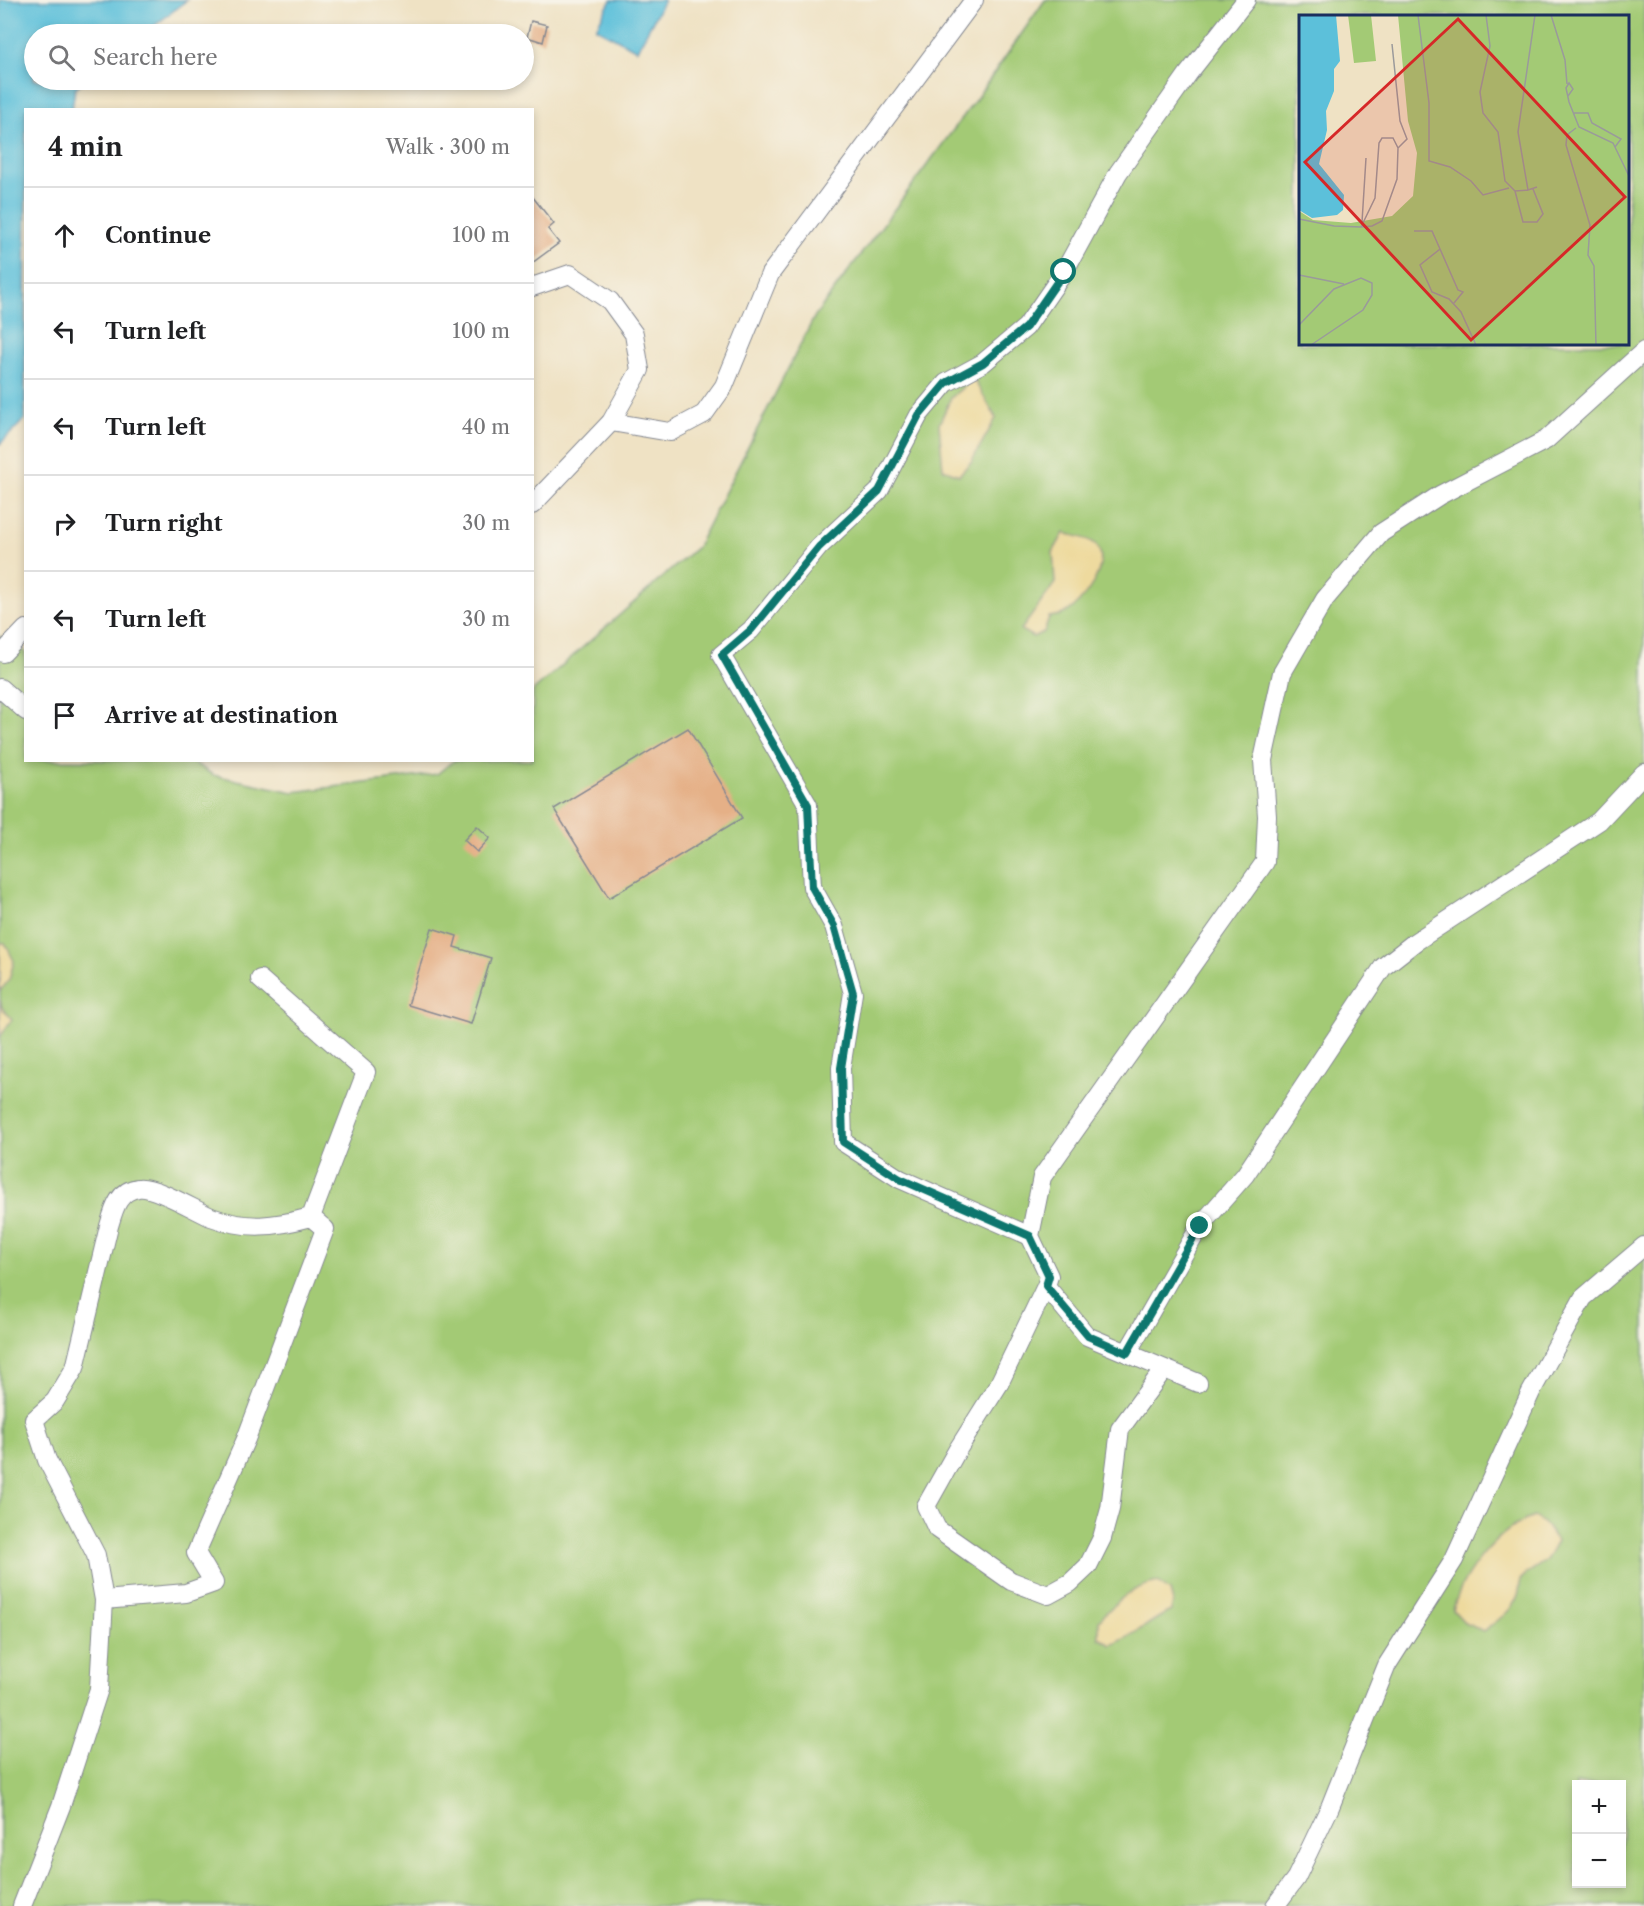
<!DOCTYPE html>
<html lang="en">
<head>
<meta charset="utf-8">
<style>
  :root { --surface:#fff; --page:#f6f6f6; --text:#202124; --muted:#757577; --line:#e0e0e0 }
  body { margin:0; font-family:"Libre Caslon Text",serif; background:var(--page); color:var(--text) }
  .controls { position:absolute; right:18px; bottom:18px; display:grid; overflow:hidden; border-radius:0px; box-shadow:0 3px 9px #0003 }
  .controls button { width:54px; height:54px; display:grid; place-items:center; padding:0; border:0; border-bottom:2px solid var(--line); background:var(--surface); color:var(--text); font:30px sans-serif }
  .stop { position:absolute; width:18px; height:18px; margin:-14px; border:4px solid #0f766e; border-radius:50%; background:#fff }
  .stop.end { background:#0f766e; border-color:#fff; box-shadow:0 2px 6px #0008 }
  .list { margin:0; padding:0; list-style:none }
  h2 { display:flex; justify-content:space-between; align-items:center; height:78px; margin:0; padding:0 24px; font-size:26px }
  h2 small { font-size:20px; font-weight:400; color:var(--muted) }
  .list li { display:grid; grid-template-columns:39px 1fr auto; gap:18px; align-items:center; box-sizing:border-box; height:96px; padding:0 24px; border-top:2px solid var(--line) }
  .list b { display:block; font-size:22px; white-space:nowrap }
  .list em { font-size:20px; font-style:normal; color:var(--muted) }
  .icon { flex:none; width:33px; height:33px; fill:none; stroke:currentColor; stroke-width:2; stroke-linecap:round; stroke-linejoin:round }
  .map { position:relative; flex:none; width:1644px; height:1906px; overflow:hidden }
  .search { position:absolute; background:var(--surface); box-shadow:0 3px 9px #0003; left:24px; top:24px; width:510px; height:66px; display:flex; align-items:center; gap:15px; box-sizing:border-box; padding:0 21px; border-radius:33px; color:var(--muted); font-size:22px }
  .panel { position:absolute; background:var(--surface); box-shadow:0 3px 9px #0003; left:24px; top:108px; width:510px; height:654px; border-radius:0px }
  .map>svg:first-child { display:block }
  .green { fill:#a3ca75; stroke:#5f7c6a; stroke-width:1.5; fill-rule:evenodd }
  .sand { fill:#eeda9e; stroke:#84847e; stroke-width:1.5 }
  .water { fill:#5cc0da; stroke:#3c789c; stroke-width:1.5 }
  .building { fill:#e5b087 }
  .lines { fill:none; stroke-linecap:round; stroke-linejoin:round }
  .service-casing { stroke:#858891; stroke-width:20 }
  .service { stroke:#fff; stroke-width:18 }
  .route { stroke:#0f766e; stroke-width:8 }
  .inset-road { fill:none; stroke:#9a9a9b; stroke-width:1.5 }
  .view { fill:#d62828; fill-opacity:0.15; stroke:#d62828; stroke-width:3 }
  .inset-edge { fill:none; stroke:#1b2f5e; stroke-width:3 }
</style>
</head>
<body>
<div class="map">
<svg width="1644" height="1906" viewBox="0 0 1644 1906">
  <rect width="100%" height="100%" fill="#f7f3e8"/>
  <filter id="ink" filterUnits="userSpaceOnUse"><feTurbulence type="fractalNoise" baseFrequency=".0167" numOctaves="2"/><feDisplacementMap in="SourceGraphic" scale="12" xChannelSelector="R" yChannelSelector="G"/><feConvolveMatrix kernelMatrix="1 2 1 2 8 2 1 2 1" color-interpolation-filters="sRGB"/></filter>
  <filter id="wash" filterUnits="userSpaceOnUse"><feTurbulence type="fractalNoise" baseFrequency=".008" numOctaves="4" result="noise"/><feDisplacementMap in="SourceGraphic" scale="24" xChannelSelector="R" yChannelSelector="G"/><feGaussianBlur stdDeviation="1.35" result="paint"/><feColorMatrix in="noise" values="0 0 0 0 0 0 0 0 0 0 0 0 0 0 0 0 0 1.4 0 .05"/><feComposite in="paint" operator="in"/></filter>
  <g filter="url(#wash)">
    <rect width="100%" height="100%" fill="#efe2c4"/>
    <path class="green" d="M1045 0H1644V1906H0V636L25 652 26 760 191 761 213 775 293 792 437 774 453 761 532 760 533 691 697 547 815 316 974 102ZM1300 16H1628V344H1300ZM1576 1784H1622V1884H1576Z"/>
    <g class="sand">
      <polygon points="973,378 996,418 971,462 959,475 943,469 939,424 951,398"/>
      <path d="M1064 533C1073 536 1088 537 1095 544 1114 562 1082 606 1063 614 1059 616 1054 616 1049 617L1044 632 1033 637 1021 630 1055 583 1053 552Z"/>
      <polygon points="0,943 5,943 14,961 9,980 0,991"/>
      <polygon points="0,999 2,1008 12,1019 0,1037"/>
      <path d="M1534 1517 1547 1526 1557 1541C1553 1549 1550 1556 1544 1562 1535 1569 1528 1571 1520 1580 1521 1606 1502 1617 1484 1631L1466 1624 1453 1610C1462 1574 1498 1528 1534 1517Z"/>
      <path d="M1158 1582 1170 1591 1173 1602 1171 1611C1150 1620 1133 1638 1111 1645L1099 1638V1620C1117 1601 1131 1587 1158 1582Z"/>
    </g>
    <g class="water">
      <polygon points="0,0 187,0 144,34 34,34 34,80 86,80 75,88 72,109 26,110 25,419 0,444"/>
      <polygon points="611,0 664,0 637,50 596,28"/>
    </g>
    <g id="blocks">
      <g class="building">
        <polygon points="531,21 547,25 543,42 527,37"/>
        <polygon points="532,196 554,224 548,229 559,243 532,263"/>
        <polygon points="688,728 742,818 609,898 554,809"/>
        <polygon points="477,826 490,838 477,852 464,840"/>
        <polygon points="432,928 457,936 454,947 491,958 471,1024 408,1005"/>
      </g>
    </g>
  </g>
  <g filter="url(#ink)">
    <use href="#blocks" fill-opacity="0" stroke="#858891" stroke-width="1.5"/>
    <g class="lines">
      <g class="service-casing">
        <g id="service">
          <polyline points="532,287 570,274 610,301 634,334 640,370 611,422 532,505"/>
          <polyline points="611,422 670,432 704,414 724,386 770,274 974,0"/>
          <polyline points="3,653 26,629"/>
          <polyline points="0,688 26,711"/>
          <polyline points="1030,1236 900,1179 843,1142 841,1068 853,993 834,926 812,887 808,805 721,655 751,630 819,547 879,491 919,415 946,383 983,363 1026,327 1064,272 1118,173 1188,74 1246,0"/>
          <polyline points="1046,1286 1087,1336 1127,1353"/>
          <polyline points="1164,1369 1120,1429 1110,1509 1102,1538 1088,1566 1070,1583 1048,1595 1011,1581 937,1529 926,1506 958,1449 999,1384 1046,1286 1049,1276 1030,1236 1042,1177 1265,862 1267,816 1263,760 1282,673 1325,599 1381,533 1440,495 1546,440 1644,351"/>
          <polyline points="1198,1383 1127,1353 1200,1226 1245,1175 1383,967 1415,942 1599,821 1644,773"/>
          <polyline points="104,1600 186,1593 214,1583 196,1553 246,1439 325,1229 311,1217"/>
          <path d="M22 1906 61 1806 99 1689 104 1600 96 1555 47 1460 34 1420 55 1401 75 1368 109 1226C114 1209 118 1191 138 1188 153 1185 195 1210 211 1217 246 1230 275 1227 311 1217L366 1072 260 979"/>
          <polyline points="1275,1906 1296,1878 1330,1807 1387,1665 1454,1560 1531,1392 1583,1298 1644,1246"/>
        </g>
      </g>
      <use href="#service" class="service"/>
    </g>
  </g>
  <g class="lines" filter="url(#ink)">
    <polyline class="route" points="1064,272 1026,327 983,363 946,383 919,415 879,491 819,547 751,630 722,655 808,805 812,887 834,926 853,993 841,1068 843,1142 900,1179 1030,1236 1049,1276 1046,1286 1088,1336 1127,1353 1200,1226"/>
  </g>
  <g transform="translate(1299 15)">
    <rect width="330" height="330" fill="#efe2c4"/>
    <path d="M49 0H72L77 46 55 48ZM99 0H330V330H0V196L14 205 52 208 93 201 114 181 118 138 109 106Z" fill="#a3ca75"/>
    <path d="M0 0H37L41 46 35 54V76L27 96 28 115 20 149 45 180 44 195 38 200 13 203 0 195Z" fill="#5cc0da"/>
    <path class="inset-road" d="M119 0 130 88V146L151 152 172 166 184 180 210 173M187 0 191 31 181 77 184 98 199 117 206 166 216 176 229 175M236 0 219 117 229 175 238 172M252 0 266 45 268 69M93 29 101 106 108 124 99 133M269 81 274 74 270 68 267 73 270 87 280 112 314 128 330 161M275 98H289L293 108 322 124 316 132M277 113 268 120 267 130 291 210 289 240 295 251 297 330M216 176 224 207H238L244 199 234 174M0 204 35 211 62 212 73 211 83 206 98 164 99 133 94 123H83L80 128 76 183 62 212M63 207 67 143M115 216H133L141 234 121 250 133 277 150 284 162 297 177 330M141 234 159 275 164 277 155 288M0 260 45 269M0 310 35 274 62 263 73 268V280L64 295 12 330"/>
    <path class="view" d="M159 4 326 182 172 325 6 147Z"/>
    <rect width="330" height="330" class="inset-edge"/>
  </g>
</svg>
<div class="controls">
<button>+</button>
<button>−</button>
</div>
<div class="stop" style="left:1064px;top:272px"></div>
<div class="stop end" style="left:1200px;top:1226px"></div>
<div class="search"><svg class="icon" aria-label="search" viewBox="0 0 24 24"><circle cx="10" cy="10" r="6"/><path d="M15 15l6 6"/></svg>Search here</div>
<section class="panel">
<h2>4 min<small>Walk · 300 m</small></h2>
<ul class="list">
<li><svg class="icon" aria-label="ahead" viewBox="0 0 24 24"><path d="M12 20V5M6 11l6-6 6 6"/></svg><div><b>Continue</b></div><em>100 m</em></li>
<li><svg class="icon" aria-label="left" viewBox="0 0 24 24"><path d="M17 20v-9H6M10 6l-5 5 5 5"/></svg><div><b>Turn left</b></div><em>100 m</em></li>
<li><svg class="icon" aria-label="left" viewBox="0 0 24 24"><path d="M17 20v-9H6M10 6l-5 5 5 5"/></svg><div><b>Turn left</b></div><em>40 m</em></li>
<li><svg class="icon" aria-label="right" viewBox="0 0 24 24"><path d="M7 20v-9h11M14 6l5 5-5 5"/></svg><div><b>Turn right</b></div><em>30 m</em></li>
<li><svg class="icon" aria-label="left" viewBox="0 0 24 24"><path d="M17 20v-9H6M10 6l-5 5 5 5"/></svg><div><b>Turn left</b></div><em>30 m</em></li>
<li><svg class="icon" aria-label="arrive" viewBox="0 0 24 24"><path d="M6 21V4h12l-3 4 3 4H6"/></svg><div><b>Arrive at destination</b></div></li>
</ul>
</section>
</div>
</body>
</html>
